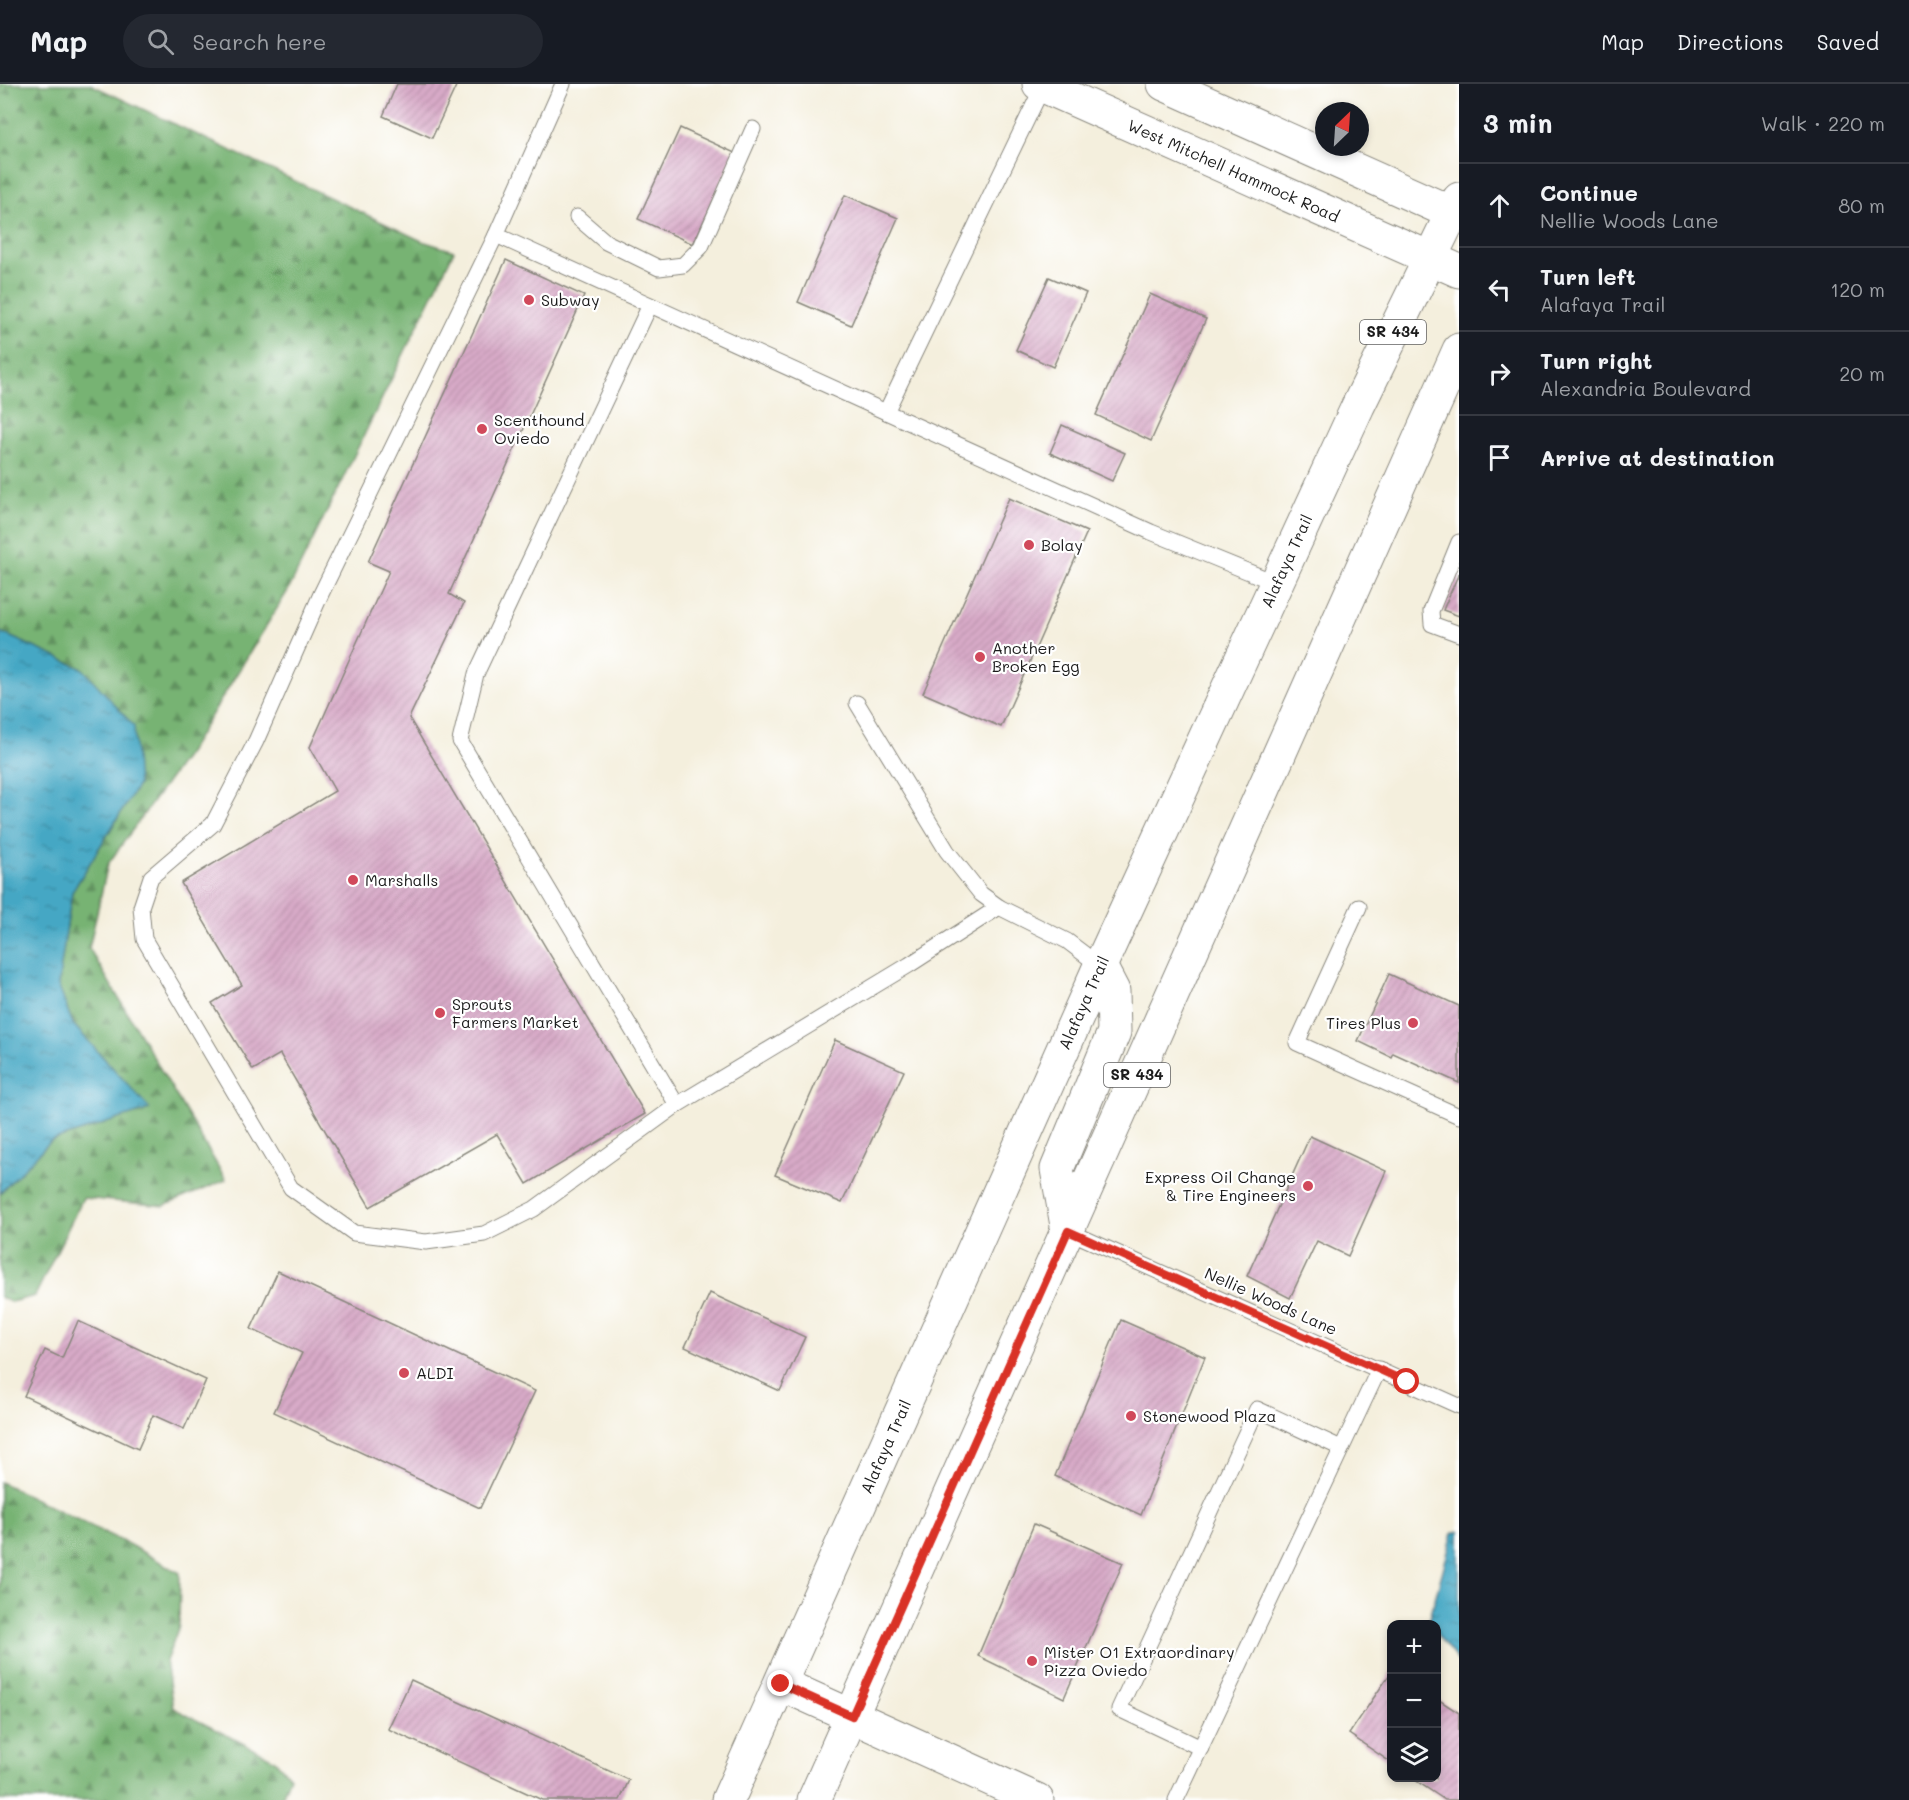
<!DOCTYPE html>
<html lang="en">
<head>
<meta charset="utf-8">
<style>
  :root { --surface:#171b24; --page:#242831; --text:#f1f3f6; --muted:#9ea1a6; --line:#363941 }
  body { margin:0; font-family:Mali,sans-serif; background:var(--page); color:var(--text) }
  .controls { position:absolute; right:18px; bottom:18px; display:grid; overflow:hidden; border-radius:12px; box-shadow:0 3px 9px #0003 }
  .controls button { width:54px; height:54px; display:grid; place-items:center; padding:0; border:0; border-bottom:2px solid var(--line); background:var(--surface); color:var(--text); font:30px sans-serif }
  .compass { position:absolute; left:1315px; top:18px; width:54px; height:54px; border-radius:50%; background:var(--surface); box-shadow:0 3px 9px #0003; rotate:25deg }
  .stop { position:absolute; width:18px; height:18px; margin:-14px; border:4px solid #d93025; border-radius:50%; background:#fff }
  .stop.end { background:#d93025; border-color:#fff; box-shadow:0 2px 6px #0008 }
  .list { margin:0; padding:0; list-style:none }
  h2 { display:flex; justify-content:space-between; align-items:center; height:78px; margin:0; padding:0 24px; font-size:26px }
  h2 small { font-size:20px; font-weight:400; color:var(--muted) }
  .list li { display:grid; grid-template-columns:39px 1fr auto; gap:18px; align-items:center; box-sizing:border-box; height:84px; padding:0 24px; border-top:2px solid var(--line) }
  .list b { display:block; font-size:22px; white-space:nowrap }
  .list p { margin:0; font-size:20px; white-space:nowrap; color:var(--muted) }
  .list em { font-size:20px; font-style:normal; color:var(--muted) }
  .icon { flex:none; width:33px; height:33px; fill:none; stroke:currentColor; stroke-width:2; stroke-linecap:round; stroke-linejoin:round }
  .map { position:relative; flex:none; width:1459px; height:1716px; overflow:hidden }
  header { display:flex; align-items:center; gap:36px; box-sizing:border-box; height:84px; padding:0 30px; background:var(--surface); border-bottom:2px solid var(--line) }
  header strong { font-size:28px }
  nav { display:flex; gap:33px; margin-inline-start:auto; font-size:21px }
  .search { width:420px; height:54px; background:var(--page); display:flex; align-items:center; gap:15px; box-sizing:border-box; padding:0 21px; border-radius:33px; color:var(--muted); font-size:22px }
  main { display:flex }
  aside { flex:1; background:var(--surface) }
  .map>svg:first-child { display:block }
  .forest { fill:url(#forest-firs); stroke:#4a6848; stroke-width:1.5 }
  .water { fill:url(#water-ripples); stroke:#306270; stroke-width:1.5 }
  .building { fill:url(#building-hatch) }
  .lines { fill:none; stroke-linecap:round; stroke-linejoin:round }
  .lane-casing { stroke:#88867c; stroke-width:17 }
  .secondary-casing { stroke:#88867c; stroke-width:35 }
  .primary-casing { stroke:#88867c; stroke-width:35 }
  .lane { stroke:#fff; stroke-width:15 }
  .secondary { stroke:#fff; stroke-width:33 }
  .primary { stroke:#fff; stroke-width:33 }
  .route { stroke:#d93025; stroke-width:8 }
  .poi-dot { fill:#d1495b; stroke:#fff; stroke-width:2 }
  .labels { text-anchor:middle; stroke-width:4.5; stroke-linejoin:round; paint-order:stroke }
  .shield { fill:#fff; stroke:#606060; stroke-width:1.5 }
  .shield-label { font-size:15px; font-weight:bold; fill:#1c1c1c }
  .street-label { font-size:16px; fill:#1c1c1c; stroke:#fff }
  .poi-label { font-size:16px; fill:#1c1c1c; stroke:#fff; text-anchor:start }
</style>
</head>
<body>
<header>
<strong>Map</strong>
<div class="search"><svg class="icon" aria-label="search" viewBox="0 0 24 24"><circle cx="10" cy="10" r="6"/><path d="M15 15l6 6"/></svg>Search here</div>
<nav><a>Map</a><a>Directions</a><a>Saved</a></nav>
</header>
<main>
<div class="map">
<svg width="1459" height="1716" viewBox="0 0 1459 1716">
  <defs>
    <pattern id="forest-firs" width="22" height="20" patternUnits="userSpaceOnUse" patternTransform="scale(1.5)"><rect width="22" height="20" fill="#77b373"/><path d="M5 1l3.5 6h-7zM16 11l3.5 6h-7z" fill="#61915e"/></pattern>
    <pattern id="water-ripples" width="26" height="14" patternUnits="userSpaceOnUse" patternTransform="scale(1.5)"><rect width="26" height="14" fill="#44a7c4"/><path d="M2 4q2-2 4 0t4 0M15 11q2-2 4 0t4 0" fill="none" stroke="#38879e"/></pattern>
    <pattern id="building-hatch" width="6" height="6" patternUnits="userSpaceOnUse" patternTransform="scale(1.5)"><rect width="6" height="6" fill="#d8aac8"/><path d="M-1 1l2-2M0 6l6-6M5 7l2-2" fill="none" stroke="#b992ab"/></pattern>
  </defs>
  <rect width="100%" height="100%" fill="#fff"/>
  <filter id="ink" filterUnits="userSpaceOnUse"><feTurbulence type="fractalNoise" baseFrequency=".0167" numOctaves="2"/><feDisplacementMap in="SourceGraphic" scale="12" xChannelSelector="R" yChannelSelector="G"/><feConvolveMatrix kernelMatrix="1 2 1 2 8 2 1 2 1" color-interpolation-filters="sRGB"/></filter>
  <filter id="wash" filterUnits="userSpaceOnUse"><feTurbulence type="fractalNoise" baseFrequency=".008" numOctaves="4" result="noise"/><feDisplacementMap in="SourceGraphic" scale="24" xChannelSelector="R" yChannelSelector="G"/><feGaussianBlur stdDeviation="1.35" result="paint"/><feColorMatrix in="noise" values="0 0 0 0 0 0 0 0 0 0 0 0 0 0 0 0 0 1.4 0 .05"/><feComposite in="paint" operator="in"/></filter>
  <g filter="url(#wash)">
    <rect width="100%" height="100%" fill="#f4efdd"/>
    <g class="forest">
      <polygon points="0,0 90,0 422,157 454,167 289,505 190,666 108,780 89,864 226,1096 164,1122 83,1114 35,1212 11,1218 0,1213 0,1109 51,1057 149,1025 73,940 58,901 72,808 138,701 83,585 0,548"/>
      <polygon points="0,1398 128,1460 180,1489 179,1542 166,1577 173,1624 274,1675 290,1693 281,1716 0,1716"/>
    </g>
    <g class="water">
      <polygon points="0,548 83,585 134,642 138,701 72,808 58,901 73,940 150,1025 51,1057 0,1109"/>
      <polygon points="1459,1447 1459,1578 1437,1551 1436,1540 1428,1540 1453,1449"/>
    </g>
    <g id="blocks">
      <g class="building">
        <polygon points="397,0 457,0 432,54 383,32"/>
        <polygon points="680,44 735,69 693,160 638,135"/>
        <polygon points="845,111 898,134 851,241 798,218"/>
        <polygon points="506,176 584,212 449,510 464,519 409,634 645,1030 527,1100 497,1050 370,1123 280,970 253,986 212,919 242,901 181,799 335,707 310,663 389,487 368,478"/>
        <polygon points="1049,193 1086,209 1053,283 1016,266"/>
        <polygon points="1150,210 1206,235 1151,357 1096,331"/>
        <polygon points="1062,341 1125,369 1112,397 1050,369"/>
        <polygon points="1009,414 1087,448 1001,643 923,609"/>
        <polygon points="1459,489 1459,532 1443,526"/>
        <polygon points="1389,890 1459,922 1459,999 1393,969 1391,973 1358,957"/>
        <polygon points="835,956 904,987 842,1119 775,1091"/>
        <polygon points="1310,1052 1386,1087 1348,1172 1317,1157 1290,1214 1247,1192"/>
        <polygon points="278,1187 535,1307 480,1424 274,1328 302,1269 251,1245"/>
        <polygon points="710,1209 805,1253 780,1307 685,1263"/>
        <polygon points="1121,1236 1205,1273 1141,1431 1055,1392"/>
        <polygon points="78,1237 206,1296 184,1345 153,1331 138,1365 24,1312 45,1266 62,1274"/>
        <polygon points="1034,1440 1123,1479 1064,1614 978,1572"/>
        <polygon points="1392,1587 1392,1679 1349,1650"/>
        <polygon points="411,1596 629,1696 620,1716 542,1716 388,1645"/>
        <polygon points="1436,1614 1459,1629 1459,1716 1445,1716 1412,1694 1436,1694"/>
      </g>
    </g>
  </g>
  <g filter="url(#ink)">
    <use href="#blocks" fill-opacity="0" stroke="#88867c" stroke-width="1.5"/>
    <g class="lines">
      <g class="lane-casing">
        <g id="lane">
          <polyline points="563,0 496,151 886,328"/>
          <polyline points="1043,2 886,328 1151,448 1276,499"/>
          <polyline points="577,133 606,158 659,184 683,181 701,163 753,45"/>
          <polyline points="496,151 321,510 256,657 213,740 151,793 141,823 144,855 291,1104 354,1149 426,1158 484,1150 534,1125 677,1021"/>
          <polyline points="650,221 476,590 460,657 677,1021 909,881 999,823 981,810 947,767 857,619"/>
          <polyline points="1459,458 1431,527 1432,540 1459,550"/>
          <polyline points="999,823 1067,857 1100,882"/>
          <polyline points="1359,823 1297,959 1459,1032"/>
          <polyline points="1068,1147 1459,1322"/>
          <polyline points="1201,1664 1119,1625 1257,1325 1341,1364"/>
          <polyline points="1176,1716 1379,1285"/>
        </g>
      </g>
      <g class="secondary-casing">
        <g id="secondary">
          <path id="s1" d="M1039 0 1459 187"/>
          <polyline points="1164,0 1459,132"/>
          <polyline points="781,1600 1037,1716"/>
        </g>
      </g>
      <g class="primary-casing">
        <g id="primary">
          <polyline points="1068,1147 1057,1085 1114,948 1113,907 1100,882"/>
          <path id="s2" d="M728 1716 1100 882 1358 322 1459 115"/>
          <polyline points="814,1716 1459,266"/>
        </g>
      </g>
      <use href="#lane" class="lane"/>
      <use href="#secondary" class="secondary"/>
      <use href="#primary" class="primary"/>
    </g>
  </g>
  <g class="lines" filter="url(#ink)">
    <polyline class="route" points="781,1600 852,1632 1068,1147 1407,1298"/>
  </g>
  <g class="poi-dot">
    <circle cx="529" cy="216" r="6"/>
    <circle cx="482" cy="345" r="6"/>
    <circle cx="1029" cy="461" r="6"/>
    <circle cx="980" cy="573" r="6"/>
    <circle cx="353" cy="796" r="6"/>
    <circle cx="440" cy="929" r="6"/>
    <circle cx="1413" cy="939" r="6"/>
    <circle cx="1308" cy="1102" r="6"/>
    <circle cx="404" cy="1289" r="6"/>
    <circle cx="1131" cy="1332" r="6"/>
    <circle cx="1032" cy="1577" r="6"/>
  </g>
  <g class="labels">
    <g class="shield">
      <rect x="1360" y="236" width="66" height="24" rx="4.5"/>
      <rect x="1104" y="979" width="66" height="24" rx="4.5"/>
    </g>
    <g class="shield-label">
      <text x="1393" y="253">SR 434</text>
      <text x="1137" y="996">SR 434</text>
    </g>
    <g class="street-label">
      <text dy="6" stroke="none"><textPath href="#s1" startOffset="213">West Mitchell Hammock Road</textPath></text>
      <text dy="6" stroke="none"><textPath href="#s2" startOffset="1359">Alafaya Trail</textPath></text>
      <text dy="6" stroke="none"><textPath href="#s2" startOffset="873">Alafaya Trail</textPath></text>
      <text transform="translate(1271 1217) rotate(24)" y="6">Nellie Woods Lane</text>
      <text dy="6" stroke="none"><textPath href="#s2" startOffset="387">Alafaya Trail</textPath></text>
    </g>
    <g class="poi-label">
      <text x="541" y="222">Subway</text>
      <text x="494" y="342">Scenthound<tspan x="494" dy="18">Oviedo</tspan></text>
      <text x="1041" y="467">Bolay</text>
      <text x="992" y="570">Another<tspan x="992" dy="18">Broken Egg</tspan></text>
      <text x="365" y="802">Marshalls</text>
      <text x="452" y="926">Sprouts<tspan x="452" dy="18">Farmers Market</tspan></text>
      <text x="1401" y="945" text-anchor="end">Tires Plus</text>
      <text x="1296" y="1099" text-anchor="end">Express Oil Change<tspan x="1296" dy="18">&amp; Tire Engineers</tspan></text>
      <text x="416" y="1295">ALDI</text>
      <text x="1143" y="1338">Stonewood Plaza</text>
      <text x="1044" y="1574">Mister O1 Extraordinary<tspan x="1044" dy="18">Pizza Oviedo</tspan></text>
    </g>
  </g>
</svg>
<div class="controls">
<button>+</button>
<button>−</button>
<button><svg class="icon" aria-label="layers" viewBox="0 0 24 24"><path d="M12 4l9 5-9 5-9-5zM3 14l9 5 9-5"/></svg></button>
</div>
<svg class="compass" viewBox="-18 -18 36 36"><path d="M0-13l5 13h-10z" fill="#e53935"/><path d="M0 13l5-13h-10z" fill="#9ea1a6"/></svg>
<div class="stop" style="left:1407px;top:1298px"></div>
<div class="stop end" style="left:781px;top:1600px"></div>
</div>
<aside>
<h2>3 min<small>Walk · 220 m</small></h2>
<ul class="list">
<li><svg class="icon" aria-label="ahead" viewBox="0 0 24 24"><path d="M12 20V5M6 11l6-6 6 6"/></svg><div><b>Continue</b><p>Nellie Woods Lane</p></div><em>80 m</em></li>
<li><svg class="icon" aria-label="left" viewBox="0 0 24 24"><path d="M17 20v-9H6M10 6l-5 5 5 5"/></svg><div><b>Turn left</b><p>Alafaya Trail</p></div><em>120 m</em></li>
<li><svg class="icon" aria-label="right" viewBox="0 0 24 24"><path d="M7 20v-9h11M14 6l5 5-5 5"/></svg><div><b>Turn right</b><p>Alexandria Boulevard</p></div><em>20 m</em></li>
<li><svg class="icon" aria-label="arrive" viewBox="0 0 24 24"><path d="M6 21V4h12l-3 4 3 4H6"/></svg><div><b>Arrive at destination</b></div></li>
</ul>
</aside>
</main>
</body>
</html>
